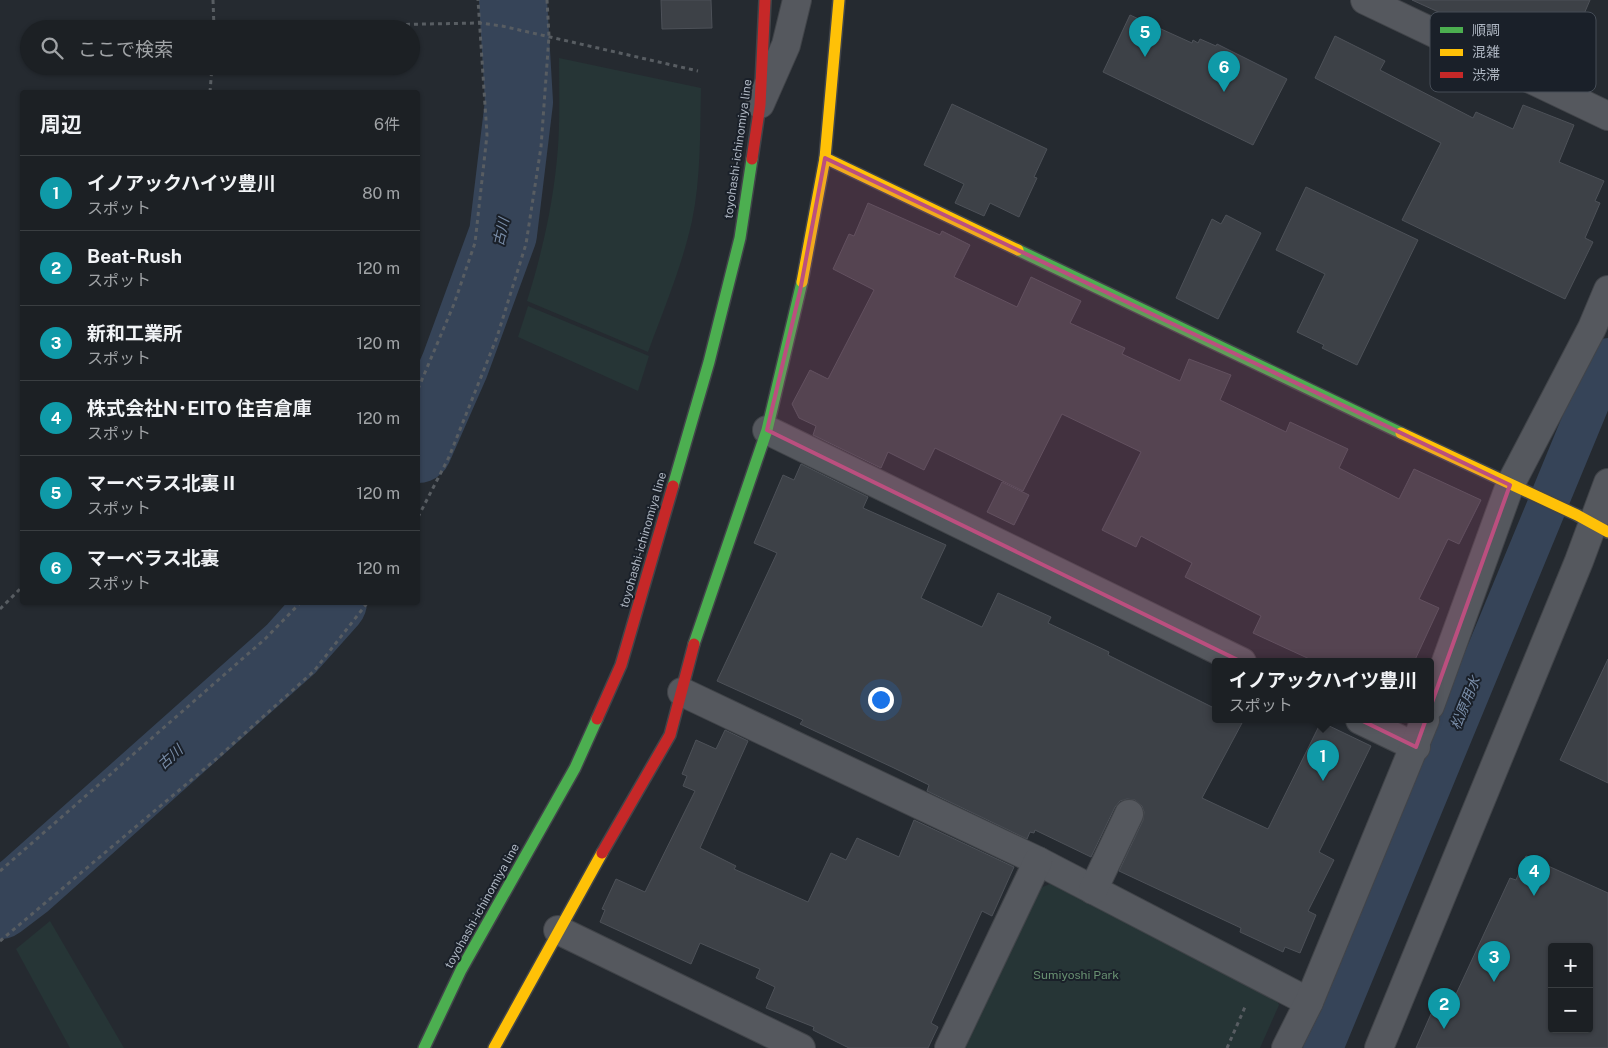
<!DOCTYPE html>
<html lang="ja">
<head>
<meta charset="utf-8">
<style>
  :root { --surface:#1c2024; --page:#25282c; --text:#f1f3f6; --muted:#a0a3a6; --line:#3a3e41; --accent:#7e858f }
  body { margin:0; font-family:"Public Sans","Noto Sans JP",sans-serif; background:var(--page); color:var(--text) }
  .controls { position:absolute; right:15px; bottom:15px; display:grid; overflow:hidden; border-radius:5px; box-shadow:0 1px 4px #0004 }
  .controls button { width:45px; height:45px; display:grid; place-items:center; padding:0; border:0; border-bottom:1px solid var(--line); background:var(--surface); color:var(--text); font:25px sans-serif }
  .you { position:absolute; left:880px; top:699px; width:18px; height:18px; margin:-12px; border:4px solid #fff; border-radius:50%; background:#1a73e8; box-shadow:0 0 0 8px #1a73e833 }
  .badge { display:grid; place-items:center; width:32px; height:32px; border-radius:50%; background:var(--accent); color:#fff; font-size:16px; font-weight:700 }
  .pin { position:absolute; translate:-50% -41px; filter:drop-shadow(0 1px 2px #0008) }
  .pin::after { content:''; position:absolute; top:26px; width:18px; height:15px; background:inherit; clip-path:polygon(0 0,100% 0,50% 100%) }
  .popup { position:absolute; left:1212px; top:658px; width:222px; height:65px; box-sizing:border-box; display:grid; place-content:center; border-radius:5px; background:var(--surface); filter:drop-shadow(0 1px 4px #0005); font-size:16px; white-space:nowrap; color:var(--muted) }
  .popup b { font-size:19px; color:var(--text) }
  .popup::after { content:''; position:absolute; left:50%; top:100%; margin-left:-10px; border:10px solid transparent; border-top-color:var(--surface) }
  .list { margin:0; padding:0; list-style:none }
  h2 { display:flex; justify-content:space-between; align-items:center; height:65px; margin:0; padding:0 20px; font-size:21px }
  h2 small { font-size:16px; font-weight:400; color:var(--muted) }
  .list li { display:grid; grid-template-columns:32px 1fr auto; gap:15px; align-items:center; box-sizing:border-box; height:75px; padding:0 20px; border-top:1px solid var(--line) }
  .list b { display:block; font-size:19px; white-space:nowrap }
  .list p { margin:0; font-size:16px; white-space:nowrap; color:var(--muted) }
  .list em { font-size:16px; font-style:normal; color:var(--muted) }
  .icon { flex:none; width:28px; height:28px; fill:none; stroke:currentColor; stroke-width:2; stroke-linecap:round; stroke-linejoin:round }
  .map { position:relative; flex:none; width:1608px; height:1048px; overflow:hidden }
  .search { position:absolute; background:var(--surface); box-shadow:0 1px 4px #0004; left:20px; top:20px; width:400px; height:55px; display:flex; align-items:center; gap:12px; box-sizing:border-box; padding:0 18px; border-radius:28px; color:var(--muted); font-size:19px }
  .panel { position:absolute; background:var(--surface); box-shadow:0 1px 4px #0004; left:20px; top:90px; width:400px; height:515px; border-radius:5px }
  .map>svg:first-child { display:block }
  .green { fill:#263536 }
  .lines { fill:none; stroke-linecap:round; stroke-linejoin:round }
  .canal { stroke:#364458; stroke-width:40 }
  .river { stroke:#364458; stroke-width:68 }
  .building { fill:#3d4147; stroke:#4d5158; fill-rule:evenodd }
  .street-casing { stroke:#414449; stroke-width:30 }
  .fast-casing { stroke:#414449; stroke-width:14 }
  .slow-casing { stroke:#414449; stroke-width:14 }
  .jam-casing { stroke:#414449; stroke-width:14 }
  .path { stroke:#585d62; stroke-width:3; stroke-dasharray:4 4; stroke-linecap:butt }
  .street { stroke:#55585e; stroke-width:28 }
  .fast { stroke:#4caf50; stroke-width:11 }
  .slow { stroke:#ffc107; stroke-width:11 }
  .jam { stroke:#c62828; stroke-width:11 }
  .marked { fill:#bb4f7f; fill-opacity:0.2; stroke:#bb4f7f; stroke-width:4; stroke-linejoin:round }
  .labels { text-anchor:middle; stroke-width:4; stroke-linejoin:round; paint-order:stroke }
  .street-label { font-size:12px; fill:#aeb6c2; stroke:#1a2029 }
  .park-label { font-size:12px; fill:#689071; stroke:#1a2029 }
  .water-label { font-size:14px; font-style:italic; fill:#798da8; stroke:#1a2029 }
  .key { fill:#1a2029; stroke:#464d57; stroke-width:1 }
  .key-label { font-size:14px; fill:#aeb6c2 }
</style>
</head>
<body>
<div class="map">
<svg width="1608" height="1048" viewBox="0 0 1608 1048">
  <rect width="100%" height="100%" fill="#252a30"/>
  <g class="green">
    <path d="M559 58 701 88C700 132 701 178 692 221 682 266 664 309 648 352L527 301C543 250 554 200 558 147 560 117 559 87 559 58Z"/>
    <polygon points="528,306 649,356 638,391 518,337"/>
    <polygon points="1052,883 1273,989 1279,1005 1260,1048 959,1048 1036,890"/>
    <polygon points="50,921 124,1048 70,1048 16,949"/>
  </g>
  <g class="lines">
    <polyline class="canal" points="1323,1048 1608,358"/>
    <g class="river">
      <polyline points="418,449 455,365 503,234 519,102 513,0"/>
      <polyline points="0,905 25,886 291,649 333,602"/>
    </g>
  </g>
  <g class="building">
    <polygon points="661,0 711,0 712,28 662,29"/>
    <polygon points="1412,0 1590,0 1569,49 1552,42 1544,60"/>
    <polygon points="1130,15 1192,43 1193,40 1198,43 1200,39 1216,46 1217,44 1287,79 1253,145 1103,72"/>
    <polygon points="1335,36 1385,61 1380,70 1473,118 1476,112 1513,129 1523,105 1574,125 1559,162 1604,181 1595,201 1600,203 1585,238 1593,242 1565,299 1402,220 1441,143 1315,78"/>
    <polygon points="952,104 1047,149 1034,177 1037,178 1019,217 990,203 984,216 955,203 964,184 924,165"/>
    <polygon points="1306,187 1418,240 1357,365 1322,348 1324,345 1297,332 1325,274 1276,250"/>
    <polygon points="868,203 940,235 942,231 970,245 954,277 1017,307 1031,277 1081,301 1070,323 1125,348 1122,354 1180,381 1189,359 1231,375 1220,400 1286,432 1290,422 1348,449 1339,468 1399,499 1414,469 1481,500 1459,544 1448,539 1419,599 1439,608 1414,662 1316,662 1253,633 1261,616 1185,577 1192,563 1141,536 1136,547 1102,530 1141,452 1062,414 1023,491 935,448 924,470 888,452 881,468 813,435 816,426 799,418 792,404 810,370 828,379 874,290 833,269 849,234 854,236"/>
    <polygon points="1226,215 1261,233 1218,319 1176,298 1212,219 1221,224"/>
    <polygon points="801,464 868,497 863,508 946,545 921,598 982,627 998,593 1051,617 1048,623 1109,652 1108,655 1216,709 1216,720 1236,720 1242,723 1202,798 1268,829 1321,722 1371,746 1319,852 1334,860 1308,911 1316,915 1300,953 1285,947 1283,952 1253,938 1240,932 1241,928 1119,871 1143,820 1144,812 1142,806 1135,800 1127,799 1120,801 1115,807 1091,857 1035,830 1034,833 1030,832 1027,839 927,791 929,785 894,768 800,724 803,720 717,681 777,553 754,543 783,475 794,480"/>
    <polygon points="1002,482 1029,495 1014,525 987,512"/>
    <polygon points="1608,659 1608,783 1560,760"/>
    <polygon points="725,730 748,741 700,848 736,866 734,869 808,902 831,853 846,860 857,838 899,857 914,820 1014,867 992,916 982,911 931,1023 938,1027 928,1048 849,1048 813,1030 814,1027 766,1008 775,987 756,978 760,969 700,943 691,964 600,922 605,910 602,909 616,879 645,892 695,791 683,786 687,776 682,774 696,740 716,749"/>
    <path d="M1526 856 1608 893V1048H1416L1431 1014 1444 1020 1510 878 1516 880ZM1552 947H1589V1029H1552Z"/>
  </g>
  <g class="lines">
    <g class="street-casing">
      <g id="street">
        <polyline points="1365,0 1608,116"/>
        <polyline points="760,104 786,45 797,0"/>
        <polyline points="767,430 1242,662"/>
        <polyline points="682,692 1038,861 1309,1002"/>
        <polyline points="1430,706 1510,485 1592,328 1608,290"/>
        <polyline points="1360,720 1416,747"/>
        <polyline points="1093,890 1129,814"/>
        <polyline points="558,930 801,1048"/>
        <polyline points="949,1048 1038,861"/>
        <polyline points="1286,1048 1309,1002 1425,720"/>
        <polyline points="1379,1048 1579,561 1608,483"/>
      </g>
    </g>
    <g class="fast-casing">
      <g id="fast">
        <polyline points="1018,250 1401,433"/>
        <polyline points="673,486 709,362 740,238 752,159"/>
        <polyline points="694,644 767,430 802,282"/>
        <polyline points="424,1048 461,970 575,768 597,719"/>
      </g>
    </g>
    <g class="slow-casing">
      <g id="slow">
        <polyline points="825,158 1018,250"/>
        <polyline points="802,282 825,158 839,0"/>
        <polyline points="1401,433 1577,515 1608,532"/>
        <polyline points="494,1048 602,853"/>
      </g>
    </g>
    <g class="jam-casing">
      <g id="jam">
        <polyline points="752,159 760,105 765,0"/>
        <polyline points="597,719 621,665 673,486"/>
        <polyline points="602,853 670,735 694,644"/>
      </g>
    </g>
    <g class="path">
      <polyline points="213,0 214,28"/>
      <polyline points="214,28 480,23 502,26 698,71"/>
      <polyline points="210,92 212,66"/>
      <polyline points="418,389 454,304 475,243 487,135 478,0"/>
      <polyline points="418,517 449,457 497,337 526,244 541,147 549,36 547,0"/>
      <polyline points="0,609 22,587"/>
      <polyline points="0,871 265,639 301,602"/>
      <polyline points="0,941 215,760 314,671 368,602"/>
      <polyline points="1227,1048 1245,1007"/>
    </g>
    <use href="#street" class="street"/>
    <use href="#fast" class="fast"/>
    <use href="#slow" class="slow"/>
    <use href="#jam" class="jam"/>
  </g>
  <path class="marked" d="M825 158 1510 485 1416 747 767 430 800 291Z"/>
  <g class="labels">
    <g class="street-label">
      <text transform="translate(738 149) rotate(-82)" y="4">toyohashi-ichinomiya line</text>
      <text transform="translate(643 540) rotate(-74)" y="4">toyohashi-ichinomiya line</text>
      <text transform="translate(482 906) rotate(-61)" y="4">toyohashi-ichinomiya line</text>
    </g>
    <g class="park-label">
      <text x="1076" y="979">Sumiyoshi Park</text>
    </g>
    <g class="water-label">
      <text transform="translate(501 232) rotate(-77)" y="5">古川</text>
      <text transform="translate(1465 703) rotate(-68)" y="5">松原用水</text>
      <text transform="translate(170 757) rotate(-42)" y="5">古川</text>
    </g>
  </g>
  <rect x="1430" y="12" width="166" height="80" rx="8" class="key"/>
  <rect x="1440" y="27" width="23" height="6" fill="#4caf50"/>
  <rect x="1440" y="49" width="23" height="7" fill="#ffc107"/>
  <rect x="1440" y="72" width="23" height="6" fill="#c62828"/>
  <g class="key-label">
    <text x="1472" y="35">順調</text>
    <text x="1472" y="57">混雑</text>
    <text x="1472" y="80">渋滞</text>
  </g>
</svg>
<div class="controls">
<button>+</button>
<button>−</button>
</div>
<div class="you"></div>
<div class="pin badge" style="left:1323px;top:781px;background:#0f9aa8">1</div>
<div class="popup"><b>イノアックハイツ豊川</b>スポット</div>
<div class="pin badge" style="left:1444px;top:1029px;background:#0f9aa8">2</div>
<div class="pin badge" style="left:1494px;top:982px;background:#0f9aa8">3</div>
<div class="pin badge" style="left:1534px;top:896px;background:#0f9aa8">4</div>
<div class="pin badge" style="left:1145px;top:57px;background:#0f9aa8">5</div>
<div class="pin badge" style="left:1224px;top:92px;background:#0f9aa8">6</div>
<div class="search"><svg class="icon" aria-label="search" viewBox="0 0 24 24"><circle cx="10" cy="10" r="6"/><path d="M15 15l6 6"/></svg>ここで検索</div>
<section class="panel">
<h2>周辺<small>6件</small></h2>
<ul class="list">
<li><span class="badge" style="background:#0f9aa8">1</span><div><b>イノアックハイツ豊川</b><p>スポット</p></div><em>80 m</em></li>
<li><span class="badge" style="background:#0f9aa8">2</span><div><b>Beat-Rush</b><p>スポット</p></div><em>120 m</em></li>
<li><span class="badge" style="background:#0f9aa8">3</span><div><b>新和工業所</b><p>スポット</p></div><em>120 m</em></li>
<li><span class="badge" style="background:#0f9aa8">4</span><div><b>株式会社N･EITO 住吉倉庫</b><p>スポット</p></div><em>120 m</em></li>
<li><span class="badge" style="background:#0f9aa8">5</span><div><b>マーベラス北裏Ⅱ</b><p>スポット</p></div><em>120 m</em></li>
<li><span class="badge" style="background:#0f9aa8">6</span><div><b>マーベラス北裏</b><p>スポット</p></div><em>120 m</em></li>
</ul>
</section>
</div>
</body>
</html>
